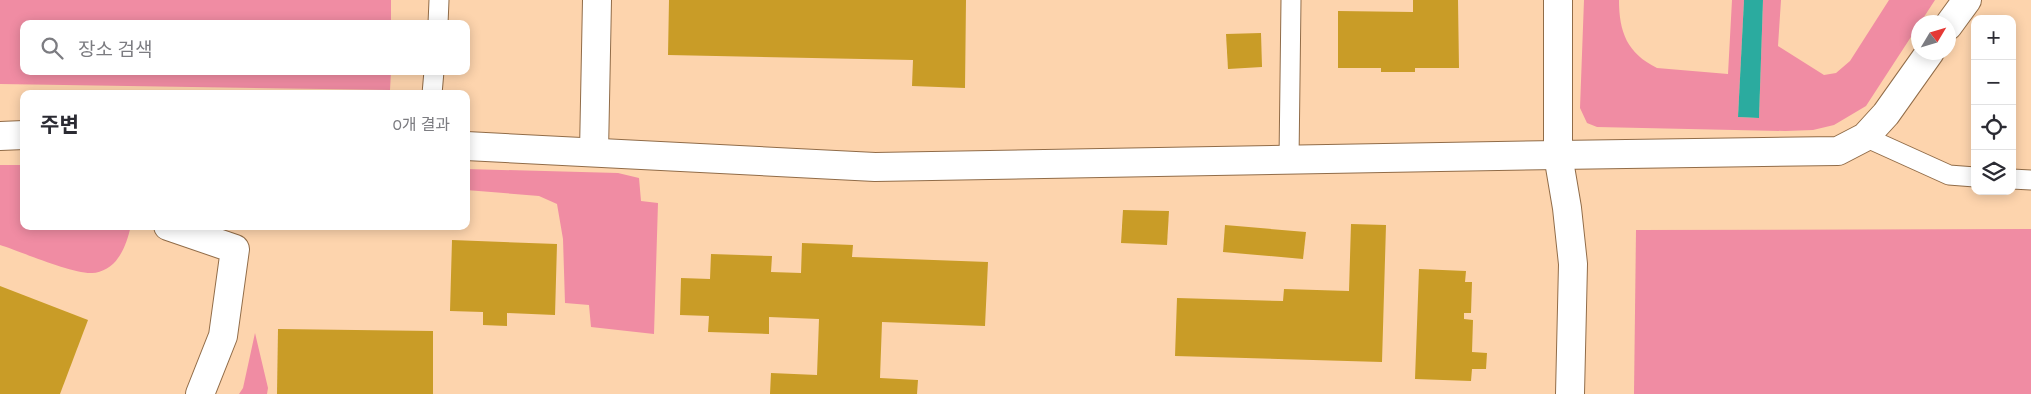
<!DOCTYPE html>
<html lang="ko">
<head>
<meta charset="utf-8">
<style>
  :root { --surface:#fff; --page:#f7f7f7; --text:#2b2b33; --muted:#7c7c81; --line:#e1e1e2 }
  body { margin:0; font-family:Karla,"Noto Sans KR",sans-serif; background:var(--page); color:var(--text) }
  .controls { position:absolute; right:15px; top:15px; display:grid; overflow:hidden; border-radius:10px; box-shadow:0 2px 12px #0003 }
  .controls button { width:45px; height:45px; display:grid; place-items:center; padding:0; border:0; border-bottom:1px solid var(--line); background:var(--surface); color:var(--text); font:25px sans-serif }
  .compass { position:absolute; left:1911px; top:15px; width:45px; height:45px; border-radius:50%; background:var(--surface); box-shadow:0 2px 12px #0003; rotate:52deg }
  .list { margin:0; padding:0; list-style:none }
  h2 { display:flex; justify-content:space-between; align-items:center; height:65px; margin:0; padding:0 20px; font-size:21px }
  h2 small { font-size:16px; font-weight:400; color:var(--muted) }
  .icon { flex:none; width:28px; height:28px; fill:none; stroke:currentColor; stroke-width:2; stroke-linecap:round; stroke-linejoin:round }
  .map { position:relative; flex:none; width:2031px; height:394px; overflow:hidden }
  .search { position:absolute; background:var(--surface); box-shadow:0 2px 12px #0003; left:20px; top:20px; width:450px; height:55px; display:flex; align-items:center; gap:12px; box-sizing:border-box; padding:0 18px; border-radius:10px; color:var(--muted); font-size:19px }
  .panel { position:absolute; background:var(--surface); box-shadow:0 2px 12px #0003; left:20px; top:90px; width:450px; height:140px; border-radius:10px }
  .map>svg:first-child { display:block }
  .green { fill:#f08ca3 }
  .water { fill:#2bab9f }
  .building { fill:#c99c27 }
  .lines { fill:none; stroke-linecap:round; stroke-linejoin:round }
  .lane-casing { stroke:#916c48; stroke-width:21 }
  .street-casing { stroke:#916c48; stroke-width:30 }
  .secondary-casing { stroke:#916c48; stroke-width:30 }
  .lane { stroke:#fff; stroke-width:19 }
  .street { stroke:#fff; stroke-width:28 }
  .secondary { stroke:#fff; stroke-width:28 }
</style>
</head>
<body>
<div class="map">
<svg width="2031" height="394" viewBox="0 0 2031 394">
  <rect width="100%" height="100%" fill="#fdd4ad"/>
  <g class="green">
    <polygon points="0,0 391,0 391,24 24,24 24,71 391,71 390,90 0,84"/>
    <path d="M1584 0H1619C1619 32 1627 53 1657 68L1728 74 1732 0H1744L1738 117 1759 118 1763 0H1781L1778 46 1824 75 1836 73 1850 61 1889 0H1935L1866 106 1834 125 1813 130 1785 131 1597 127 1587 123 1580 108Z"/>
    <path d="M0 165H24V226H131C128 237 125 249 118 258 113 266 102 273 92 273 72 274 22 252 0 245Z"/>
    <polygon points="466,169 618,173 639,178 641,201 658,203 654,334 591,327 589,305 565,303 563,239 557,204 539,196 466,190"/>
    <polygon points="2031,229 2031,394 1634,394 1636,230"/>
    <polygon points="255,333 268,388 267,394 239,394 243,388"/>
  </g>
  <polygon class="water" points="1744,0 1763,0 1759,118 1738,117"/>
  <g class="building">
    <polygon points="669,0 966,0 965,88 912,86 913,60 668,55"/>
    <polygon points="1413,0 1458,0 1459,68 1415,68 1415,72 1381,72 1381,68 1338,68 1338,11 1413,12"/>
    <polygon points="1261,33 1262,67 1228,69 1226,34"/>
    <polygon points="1123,210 1169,211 1167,245 1121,243"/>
    <polygon points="1351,224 1386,225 1382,362 1175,356 1177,298 1283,301 1284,289 1349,291"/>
    <polygon points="1225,225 1306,232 1303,259 1223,252"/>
    <polygon points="452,240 557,244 555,315 507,313 507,326 483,325 483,312 450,311"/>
    <polygon points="802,243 853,245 852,257 988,262 985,326 882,322 880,378 918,380 917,394 770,394 771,373 817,375 819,319 769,317 769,334 708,332 709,316 680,315 681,278 710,279 711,254 772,256 771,272 801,273"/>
    <polygon points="1419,269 1466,271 1465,282 1472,282 1471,313 1464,313 1464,319 1473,320 1472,352 1487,353 1486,369 1472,369 1471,381 1415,379"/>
    <polygon points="0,286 88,320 60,394 0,394"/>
    <polygon points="278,329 433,331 433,394 277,394"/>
  </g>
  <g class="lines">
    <g class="lane-casing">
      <g id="lane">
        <polyline points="438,24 439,0"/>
        <polyline points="432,94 434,71"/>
        <polyline points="1865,137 1949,175 1975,177"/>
        <polyline points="1289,160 1291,0"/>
        <polyline points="2012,179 2031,180"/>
      </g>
    </g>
    <g class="street-casing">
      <g id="street">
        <polyline points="1948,26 1967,0"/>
        <polyline points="594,152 597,0"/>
        <polyline points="1558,155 1838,151 1865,137 1886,114 1930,52"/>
        <polyline points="168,226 235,249 223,336 200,394"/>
      </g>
    </g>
    <g class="secondary-casing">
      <g id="secondary">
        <polyline points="1558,0 1558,155 1567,208 1573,264 1570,394"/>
        <polyline points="0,136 24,135"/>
        <polyline points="466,146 875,167 1558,155"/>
      </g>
    </g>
    <use href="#lane" class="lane"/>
    <use href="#street" class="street"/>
    <use href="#secondary" class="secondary"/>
  </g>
</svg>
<div class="controls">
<button>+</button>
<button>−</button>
<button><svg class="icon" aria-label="locate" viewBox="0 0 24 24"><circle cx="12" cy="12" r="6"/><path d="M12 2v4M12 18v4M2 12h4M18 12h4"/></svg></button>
<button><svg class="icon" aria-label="layers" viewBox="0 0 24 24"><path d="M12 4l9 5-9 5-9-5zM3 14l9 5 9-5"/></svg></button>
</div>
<svg class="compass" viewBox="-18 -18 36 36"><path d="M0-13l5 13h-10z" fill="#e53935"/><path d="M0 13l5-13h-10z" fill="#7c7c81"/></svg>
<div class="search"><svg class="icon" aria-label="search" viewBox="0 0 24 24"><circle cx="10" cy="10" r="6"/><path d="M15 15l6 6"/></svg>장소 검색</div>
<section class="panel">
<h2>주변<small>0개 결과</small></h2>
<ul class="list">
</ul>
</section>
</div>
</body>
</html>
